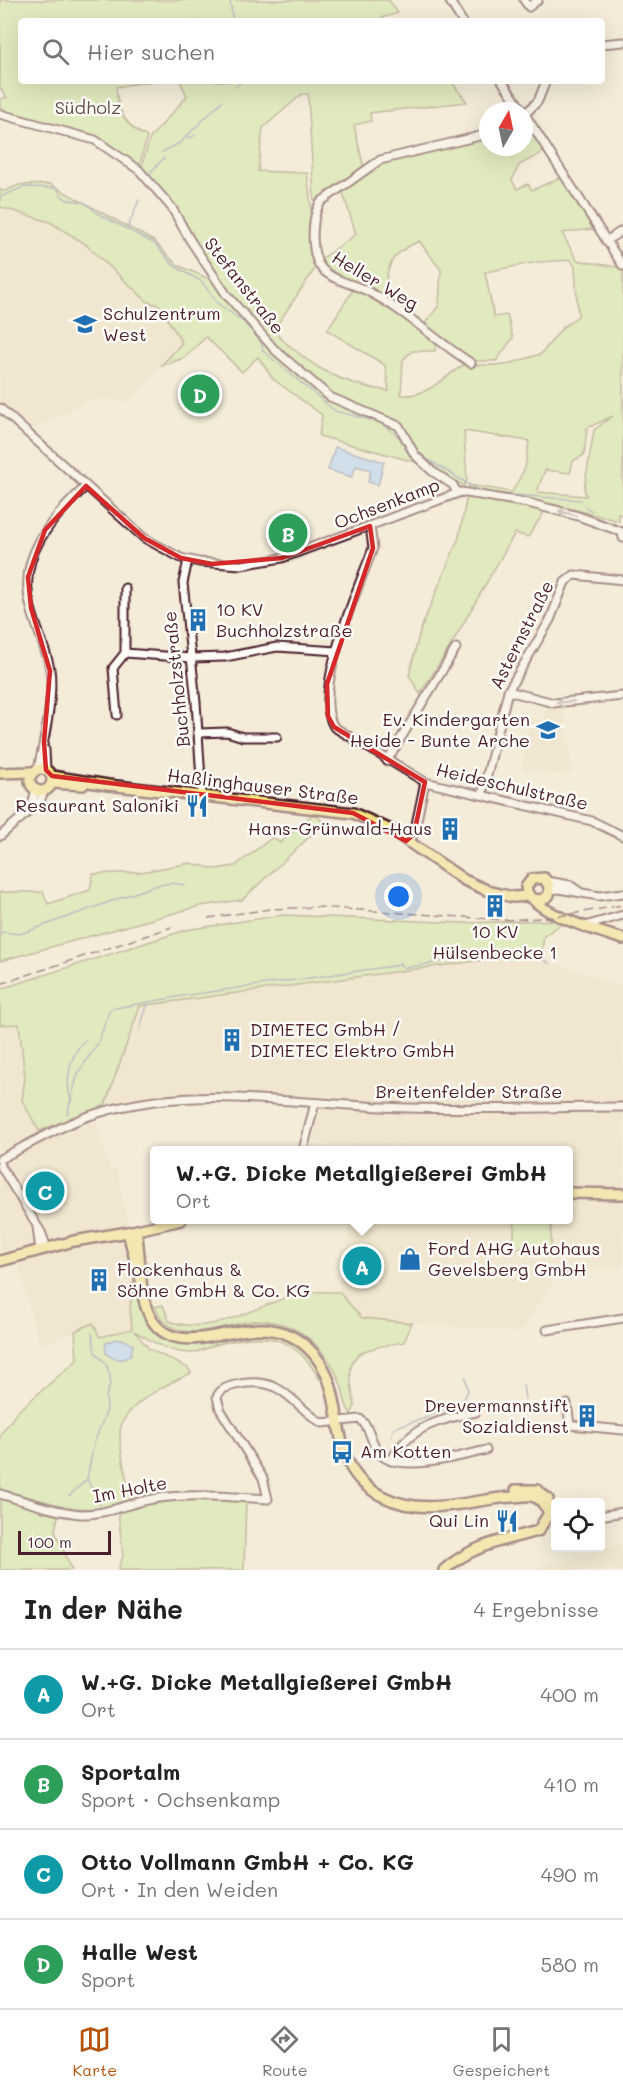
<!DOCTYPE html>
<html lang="de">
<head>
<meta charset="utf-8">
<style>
  :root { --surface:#fff; --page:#f2f2f2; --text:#222; --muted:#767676; --line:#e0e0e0; --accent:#b45309 }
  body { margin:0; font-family:Mali,sans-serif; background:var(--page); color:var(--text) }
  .controls { position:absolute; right:18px; bottom:18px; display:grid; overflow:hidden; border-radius:6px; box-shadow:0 6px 24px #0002 }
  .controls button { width:54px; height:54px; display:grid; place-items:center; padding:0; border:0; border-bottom:2px solid var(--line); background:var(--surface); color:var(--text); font:30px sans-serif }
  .compass { position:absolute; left:479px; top:102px; width:54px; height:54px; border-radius:50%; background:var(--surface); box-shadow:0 6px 24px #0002; rotate:9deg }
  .scale { position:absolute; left:18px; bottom:15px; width:93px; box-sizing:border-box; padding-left:6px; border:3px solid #4a1f2b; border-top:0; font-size:16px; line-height:21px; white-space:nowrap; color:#4a1f2b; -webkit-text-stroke:4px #fdfcf7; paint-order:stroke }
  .you { position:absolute; left:399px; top:897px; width:21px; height:21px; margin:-15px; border:4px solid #fff; border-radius:50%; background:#1a73e8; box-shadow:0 0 0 9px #1a73e833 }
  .badge { display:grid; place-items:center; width:39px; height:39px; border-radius:50%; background:var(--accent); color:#fff; font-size:20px; font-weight:700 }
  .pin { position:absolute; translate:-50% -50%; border:3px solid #fff; box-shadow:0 2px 6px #0006 }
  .popup { position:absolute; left:150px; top:1146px; width:423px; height:78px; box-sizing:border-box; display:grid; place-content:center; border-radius:6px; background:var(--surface); filter:drop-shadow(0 2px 4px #0005); font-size:20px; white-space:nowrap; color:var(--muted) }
  .popup b { font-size:22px; color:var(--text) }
  .popup::after { content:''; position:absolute; left:50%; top:100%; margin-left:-12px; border:12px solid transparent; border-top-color:var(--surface) }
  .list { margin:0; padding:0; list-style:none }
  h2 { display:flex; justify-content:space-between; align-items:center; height:78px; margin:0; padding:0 24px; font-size:26px }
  h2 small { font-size:20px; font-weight:400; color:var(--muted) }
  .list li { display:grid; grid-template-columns:39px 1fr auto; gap:18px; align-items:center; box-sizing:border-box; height:90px; padding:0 24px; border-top:2px solid var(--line) }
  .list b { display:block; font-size:22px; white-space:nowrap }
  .list p { margin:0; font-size:20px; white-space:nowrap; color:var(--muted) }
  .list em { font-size:20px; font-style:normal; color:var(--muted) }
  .icon { flex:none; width:33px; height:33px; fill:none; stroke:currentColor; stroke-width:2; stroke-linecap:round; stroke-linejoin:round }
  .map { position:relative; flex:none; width:623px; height:1570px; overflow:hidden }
  .search { position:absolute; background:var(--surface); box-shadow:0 6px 24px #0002; left:18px; right:18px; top:18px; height:66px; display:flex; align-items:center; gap:15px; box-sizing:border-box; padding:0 21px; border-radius:6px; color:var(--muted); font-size:22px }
  .sheet { height:438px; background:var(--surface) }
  nav { display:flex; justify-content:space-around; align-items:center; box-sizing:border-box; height:84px; border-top:2px solid var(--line); background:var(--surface); font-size:16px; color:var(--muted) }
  nav a { display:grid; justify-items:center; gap:3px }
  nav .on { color:var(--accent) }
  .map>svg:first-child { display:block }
  .built { fill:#eddfc4 }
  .green { fill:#cbe69d; stroke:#8a8264; stroke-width:1.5; fill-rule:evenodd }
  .water { fill:#a2cffd; stroke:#7f89a9; stroke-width:1.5 }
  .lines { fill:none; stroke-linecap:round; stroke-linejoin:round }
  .stream { stroke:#7f89a9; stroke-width:1.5 }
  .minor-casing { stroke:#4a1f2b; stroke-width:11 }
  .major-casing { stroke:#4a1f2b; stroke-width:14 }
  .minor { stroke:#fdfcf7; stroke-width:7 }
  .major { stroke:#f5e382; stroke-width:9 }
  .rail { stroke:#4a1f2b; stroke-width:1.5; stroke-dasharray:9 4.5; stroke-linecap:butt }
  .oneway { stroke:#ac999b }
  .marked { fill:none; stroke:#d62828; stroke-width:4.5; stroke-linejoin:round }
  .labels { text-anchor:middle; stroke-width:5; stroke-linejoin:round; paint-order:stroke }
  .park-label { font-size:18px; fill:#6a5148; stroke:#fdfcf7 }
  .street-label { font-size:18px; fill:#4a1f2b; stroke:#fdfcf7 }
  .poi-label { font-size:18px; fill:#4a1f2b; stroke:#fdfcf7; text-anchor:start }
</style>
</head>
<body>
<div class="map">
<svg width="623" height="1570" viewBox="0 0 623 1570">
  <rect width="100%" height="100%" fill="#f4ebd9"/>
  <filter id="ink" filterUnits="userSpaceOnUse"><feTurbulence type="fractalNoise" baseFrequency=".0167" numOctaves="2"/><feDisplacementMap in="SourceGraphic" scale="12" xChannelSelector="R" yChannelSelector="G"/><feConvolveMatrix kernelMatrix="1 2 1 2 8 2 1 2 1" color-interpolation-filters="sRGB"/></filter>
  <g filter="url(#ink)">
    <g class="built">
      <polygon points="0,207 50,222 84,243 148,302 159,305 182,343 130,401 105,398 82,403 33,429 0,402"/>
      <polygon points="548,705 563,705 572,773 552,774 523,769 530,718 544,720"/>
      <polygon points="528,954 623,986 623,1268 560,1271 520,1332 362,1318 339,1292 341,1248 348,1248 349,1220 569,1220 569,1150 401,1150 401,1145 332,1144 313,1141 318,1108 218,1095 105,1105 140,1007"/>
      <polygon points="19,1024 25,1078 22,1100 38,1131 93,1109 110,1171 117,1170 129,1226 126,1242 134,1277 130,1308 132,1329 99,1337 93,1324 40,1346 18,1262 0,1266 0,1027"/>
      <polygon points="623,1544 623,1570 541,1570 540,1566 568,1561 608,1545 610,1547"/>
    </g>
    <g class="green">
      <path d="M0 0H389L398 13 381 18 382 21H21V81H154L116 87C118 112 125 126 147 137L139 167 99 140 0 112V99L7 97 0 88Z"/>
      <path d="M180 81H451L467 102 370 113 371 121 354 125 364 169 318 202 314 200 308 94H302L263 128 258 171 307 173 318 264 273 331C310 366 338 384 389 391L385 365 327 330 355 287 402 314 436 342 435 351H412L403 360 401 395C430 397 443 376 467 363L473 365H505L541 354 562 328 578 316 575 267 571 260 538 262 485 272 494 317 507 315 513 338 496 361H471L422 327 439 305 441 270 419 241C386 256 389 266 383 298L327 272 320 260 356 234 342 190 380 162 488 136V147H524V129L529 128 544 152 519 165 512 180 517 189 528 184 532 190 562 177 593 229 562 233 577 260 616 267 623 246V515L618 514 619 521 550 503 528 537 515 533 451 645 420 694 409 675 420 631 459 537 469 485 512 492 525 468 529 441 464 431 467 480 464 486 430 466 319 436 322 415 273 379 258 357 242 372 206 337 184 358 161 366 182 343 159 305 148 302 84 243 50 222 0 207V190L5 191 19 185 50 184 154 241 177 265 214 281 169 206 141 168 150 138 187 96ZM613 416 594 430 584 489 586 496 537 492 545 470 570 473 573 461 584 455 587 428Z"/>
      <polygon points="314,813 324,823 242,900 200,906 0,961 0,892 43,892 48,904 90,890 93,874 141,872 190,863 215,869 235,866 273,837 280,843"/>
      <polygon points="283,915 463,923 559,920 560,925 544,936 541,957 528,954 140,1006 105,1105 39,1131 22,1100 25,1078 19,1024 0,1025 0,989 186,930"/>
      <polygon points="515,1220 551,1220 551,1247 513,1248"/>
      <path d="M134 1277 139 1283 138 1293 143 1310 177 1342 197 1343 260 1332 281 1336 304 1349 316 1362 320 1380C293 1332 264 1332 215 1345 207 1348 197 1353 189 1353 168 1352 152 1341 134 1331L149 1349 188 1368 191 1373C169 1384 119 1405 120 1435 120 1456 127 1479 131 1500L105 1509 70 1508 0 1489V1435L17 1412 77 1360 75 1331 93 1323 100 1337 132 1329 130 1308Z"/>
      <path d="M339 1292 362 1318 412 1323 404 1342C354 1351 343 1351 355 1406L351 1414C345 1406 344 1397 342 1388 335 1365 317 1340 294 1329 282 1323 268 1320 254 1321 222 1324 172 1350 155 1307L163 1305 169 1321C214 1338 258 1303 302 1293 313 1291 327 1292 339 1292Z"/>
      <polygon points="196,1497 246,1499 244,1570 118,1570 123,1556 118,1511 148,1502"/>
      <polygon points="0,1499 58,1516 55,1531 72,1570 0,1570"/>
    </g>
    <g class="water">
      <polygon points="335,447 384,462 378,485 368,482 371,470 356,466 352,477 328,470"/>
      <path d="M122 1339 133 1345 131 1354C125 1362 112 1360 106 1353L105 1344 112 1340Z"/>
    </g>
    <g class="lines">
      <g class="stream">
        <polyline points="230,0 233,21"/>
        <polyline points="236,86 243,81"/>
        <polyline points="185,137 191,138 195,135"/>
        <polyline points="162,152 180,143 222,101"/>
        <polyline points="148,175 164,158"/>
        <path d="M0 197 24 187 57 188C64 204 72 199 86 203L97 213 155 244 173 265 202 282 217 303 245 323 261 342 263 351 335 411 379 422 400 438 407 452 411 453"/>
        <polyline points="127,229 139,200"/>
        <polyline points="419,454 481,492"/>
        <polyline points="486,493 581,500"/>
        <polyline points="585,506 592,511"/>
        <polyline points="0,932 20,934 154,886 171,883 185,885"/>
        <polyline points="399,962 404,968 525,948 549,963"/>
        <polyline points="140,1028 148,1003"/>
        <path d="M72 1102C64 1083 69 1055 85 1040"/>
        <polyline points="67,1114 78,1073 98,1043 110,1009 188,995 400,965"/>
        <polyline points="92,1333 95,1352 106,1364 110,1376 110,1385 106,1396 107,1410 94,1443 87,1479 100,1505"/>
        <polyline points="523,1385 525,1399"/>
        <polyline points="463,1400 468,1391 465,1377"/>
        <polyline points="391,1437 393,1430 399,1426 423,1419 462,1400"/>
        <polyline points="69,1496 87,1479"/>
      </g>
      <g class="minor-casing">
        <g id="minor">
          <polyline points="449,0 462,21"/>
          <polyline points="524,0 529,7 538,0"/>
          <polyline points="602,44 623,42"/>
          <polyline points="502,81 523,111"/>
          <polyline points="524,113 623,266"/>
          <polyline points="0,114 95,140 139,170 172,208 190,240 226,294 275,350 330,397 399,426 415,455 432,471 453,485 457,493"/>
          <polyline points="525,114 538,101 546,81"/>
          <polyline points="606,241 623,230"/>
          <path d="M471 363C436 341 406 311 369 292 354 283 327 281 318 263 311 248 311 213 322 201L380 160 488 134"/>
          <polyline points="0,408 144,538 181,558 199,562 241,565 282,558 461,492 528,503 578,516 622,532 623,538"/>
          <path d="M370 526 373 548C359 587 311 692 334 727L425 782 592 821 623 836"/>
          <polyline points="188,560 183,583 196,702 202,795"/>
          <polyline points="125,653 191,658 225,657 277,647 337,651"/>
          <polyline points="508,691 554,703 623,696"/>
          <polyline points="117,715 113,668 125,653 125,588"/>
          <polyline points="198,733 227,732 243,737 277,737"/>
          <polyline points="45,750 46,770"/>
          <polyline points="387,761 456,648"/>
          <path d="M38 769C44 741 54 697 50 669 46 648 36 628 31 608 16 556 52 519 86 486"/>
          <polyline points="482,795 508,691 550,620 565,582 574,575 623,580"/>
          <polyline points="31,809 36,789"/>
          <polyline points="0,836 40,802 44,790"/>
          <polyline points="408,843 414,834 425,782"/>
          <polyline points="547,881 570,885 580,892"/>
          <polyline points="550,890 559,889 599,896 623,893"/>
          <polyline points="585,926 623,915"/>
          <polyline points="303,1150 315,1103"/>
          <path d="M0 1159C28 1145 56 1128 86 1117 183 1083 283 1103 382 1107 462 1111 543 1107 623 1107"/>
          <polyline points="0,1165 41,1232 47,1248"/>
          <polyline points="37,1227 40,1250"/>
          <polyline points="547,1330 623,1318"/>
          <polyline points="567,1404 570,1425 623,1430"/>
          <path d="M391 1461C409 1426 441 1419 476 1412"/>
          <path d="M0 1494C26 1501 54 1512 81 1514 106 1515 128 1503 153 1499 191 1493 229 1497 268 1499L263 1478 220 1409 217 1397C220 1389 227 1387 235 1385 283 1374 290 1404 322 1423L360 1419C372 1428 370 1445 381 1455 400 1473 462 1456 486 1450"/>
          <polyline points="600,1516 623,1512"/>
        </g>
      </g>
      <g class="major-casing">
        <g id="major">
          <circle cx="41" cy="780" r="11"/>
          <polyline points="0,773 33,772"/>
          <polyline points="52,776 108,785 353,813 393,831 464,880 491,892 513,897 529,896"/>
          <polyline points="52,783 83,785"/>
          <path d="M532 899 542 900 549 895V886L544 878 532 879 526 887C528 912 601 932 623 939"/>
          <polyline points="569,1193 623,1194"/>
          <path d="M136 1231C141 1255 138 1282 146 1307 164 1361 220 1330 258 1329 276 1328 294 1335 307 1347 356 1391 317 1466 384 1497 427 1518 470 1499 513 1497 521 1497 527 1494 535 1497 541 1499 544 1505 548 1510"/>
          <polyline points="128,1232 135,1260 140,1266"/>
          <polyline points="0,1261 74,1241 128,1232 181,1220"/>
          <path d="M444 1570C472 1545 504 1540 538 1531L548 1515V1499L537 1490H516"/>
        </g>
      </g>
      <use href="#minor" class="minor"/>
      <use href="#major" class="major"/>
      <g class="rail">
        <polyline points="208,918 270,909 316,907 506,920 554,917 623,905"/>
        <polyline points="0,984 172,927"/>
      </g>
    </g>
    <defs><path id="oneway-shaft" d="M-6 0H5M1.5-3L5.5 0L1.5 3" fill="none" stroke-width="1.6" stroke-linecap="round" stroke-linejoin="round" transform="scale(1.5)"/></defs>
    <g class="oneway">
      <use href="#oneway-shaft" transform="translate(567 513) rotate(-165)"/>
      <use href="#oneway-shaft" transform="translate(565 702) rotate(175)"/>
    </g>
  </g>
  <path d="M0 0H623V1570H0ZM86 486 144 538 181 558 212 564 282 558 370 526 373 548 327 684 328 716 334 727 425 782 414 834 406 841 353 813 52 776 46 770 44 742 50 671 31 608 28 577 45 530Z" fill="#f4ebd9" fill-opacity=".55" fill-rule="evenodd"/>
  <path class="marked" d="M86 486 144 538 181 558 212 564 282 558 370 526 373 548 327 684 328 716 334 727 425 782 414 834 406 841 353 813 52 776 46 770 44 742 50 671 31 608 28 577 45 530Z"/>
  <defs>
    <g id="school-bare" transform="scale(1.8)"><path d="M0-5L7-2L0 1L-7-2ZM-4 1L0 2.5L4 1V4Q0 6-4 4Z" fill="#1f6fb2" stroke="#fdfcf7" stroke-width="2.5" paint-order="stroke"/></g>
    <g id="building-bare" transform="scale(1.8)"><path d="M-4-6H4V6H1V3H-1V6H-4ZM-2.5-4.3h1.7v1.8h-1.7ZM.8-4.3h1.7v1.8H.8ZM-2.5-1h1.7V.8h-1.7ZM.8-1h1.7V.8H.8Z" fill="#1f6fb2" stroke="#fdfcf7" stroke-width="2.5" paint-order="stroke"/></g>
    <g id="restaurant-bare" transform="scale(1.8)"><path d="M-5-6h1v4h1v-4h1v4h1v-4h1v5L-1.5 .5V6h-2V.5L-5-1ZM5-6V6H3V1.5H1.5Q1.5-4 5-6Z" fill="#1f6fb2" stroke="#fdfcf7" stroke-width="2.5" paint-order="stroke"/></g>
    <g id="shop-bare" transform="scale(1.8)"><path d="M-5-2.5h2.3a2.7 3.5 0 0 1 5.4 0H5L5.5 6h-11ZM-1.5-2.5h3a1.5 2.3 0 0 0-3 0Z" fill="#1f6fb2" stroke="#fdfcf7" stroke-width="2.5" paint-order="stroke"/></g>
    <g id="bus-bare" transform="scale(1.8)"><path d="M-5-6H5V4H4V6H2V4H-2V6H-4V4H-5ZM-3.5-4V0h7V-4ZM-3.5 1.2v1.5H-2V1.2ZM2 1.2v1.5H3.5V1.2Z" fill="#1f6fb2" stroke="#fdfcf7" stroke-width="2.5" paint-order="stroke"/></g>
  </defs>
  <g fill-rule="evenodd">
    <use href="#school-bare" x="85" y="324"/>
    <use href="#building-bare" x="198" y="620"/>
    <use href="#school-bare" x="548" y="730"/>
    <use href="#restaurant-bare" x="197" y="806"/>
    <use href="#building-bare" x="450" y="829"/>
    <use href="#building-bare" x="495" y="906"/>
    <use href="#building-bare" x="232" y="1040"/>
    <use href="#shop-bare" x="410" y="1259"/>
    <use href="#building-bare" x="99" y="1280"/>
    <use href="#building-bare" x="587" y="1416"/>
    <use href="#bus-bare" x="342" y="1452"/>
    <use href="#restaurant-bare" x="507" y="1521"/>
  </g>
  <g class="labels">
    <g class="park-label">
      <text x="88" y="114">Südholz</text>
    </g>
    <g class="street-label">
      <text transform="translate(375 281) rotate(31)" y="6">Heller Weg</text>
      <text transform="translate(244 286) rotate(52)" y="6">Stefanstraße</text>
      <text transform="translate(387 504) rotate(-21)" y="6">Ochsenkamp</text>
      <text transform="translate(522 635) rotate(-63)" y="6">Asternstraße</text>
      <text transform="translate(177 679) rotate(-96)" y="6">Buchholzstraße</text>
      <text transform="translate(263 787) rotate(7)" y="6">Haßlinghauser Straße</text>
      <text transform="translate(512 787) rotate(13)" y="6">Heideschulstraße</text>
      <text x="469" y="1098">Breitenfelder Straße</text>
      <text transform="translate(130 1490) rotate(-11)" y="6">Im Holte</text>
    </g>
    <g class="poi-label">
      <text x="103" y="320">Schulzentrum<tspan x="103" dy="21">West</tspan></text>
      <text x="216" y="616">10 KV<tspan x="216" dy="21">Buchholzstraße</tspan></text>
      <text x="530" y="726" text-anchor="end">Ev. Kindergarten<tspan x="530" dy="21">Heide - Bunte Arche</tspan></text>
      <text x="179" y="812" text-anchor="end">Resaurant Saloniki</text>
      <text x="432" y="835" text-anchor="end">Hans-Grünwald-Haus</text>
      <text x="495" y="938" text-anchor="middle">10 KV<tspan x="495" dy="21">Hülsenbecke 1</tspan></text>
      <text x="250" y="1036">DIMETEC GmbH /<tspan x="250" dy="21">DIMETEC Elektro GmbH</tspan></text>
      <text x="428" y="1255">Ford AHG Autohaus<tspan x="428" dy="21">Gevelsberg GmbH</tspan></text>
      <text x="117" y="1276">Flockenhaus &amp;<tspan x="117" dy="21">Söhne GmbH &amp; Co. KG</tspan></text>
      <text x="569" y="1412" text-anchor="end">Drevermannstift<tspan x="569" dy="21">Sozialdienst</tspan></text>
      <text x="360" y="1458">Am Kotten</text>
      <text x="489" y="1527" text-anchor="end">Qui Lin</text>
    </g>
  </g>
</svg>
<div class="controls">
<button><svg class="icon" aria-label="locate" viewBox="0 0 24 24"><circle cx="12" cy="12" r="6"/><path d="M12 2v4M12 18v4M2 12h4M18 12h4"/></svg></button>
</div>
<svg class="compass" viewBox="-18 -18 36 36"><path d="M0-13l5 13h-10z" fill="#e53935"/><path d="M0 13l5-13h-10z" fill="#767676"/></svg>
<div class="scale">100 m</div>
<div class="you"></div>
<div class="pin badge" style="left:362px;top:1266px;background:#0f9aa8">A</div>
<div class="popup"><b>W.+G. Dicke Metallgießerei GmbH</b>Ort</div>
<div class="pin badge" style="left:288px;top:533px;background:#2e9e5b">B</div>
<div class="pin badge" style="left:45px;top:1191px;background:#0f9aa8">C</div>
<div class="pin badge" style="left:200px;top:394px;background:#2e9e5b">D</div>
<div class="search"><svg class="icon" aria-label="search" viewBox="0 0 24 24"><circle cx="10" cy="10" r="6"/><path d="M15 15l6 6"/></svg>Hier suchen</div>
</div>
<section class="sheet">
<h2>In der Nähe<small>4 Ergebnisse</small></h2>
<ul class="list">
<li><span class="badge" style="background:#0f9aa8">A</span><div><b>W.+G. Dicke Metallgießerei GmbH</b><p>Ort</p></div><em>400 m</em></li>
<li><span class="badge" style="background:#2e9e5b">B</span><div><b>Sportalm</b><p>Sport · Ochsenkamp</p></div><em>410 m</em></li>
<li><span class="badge" style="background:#0f9aa8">C</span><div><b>Otto Vollmann GmbH + Co. KG</b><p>Ort · In den Weiden</p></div><em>490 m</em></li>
<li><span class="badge" style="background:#2e9e5b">D</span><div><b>Halle West</b><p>Sport</p></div><em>580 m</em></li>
</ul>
</section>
<nav>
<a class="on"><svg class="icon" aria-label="map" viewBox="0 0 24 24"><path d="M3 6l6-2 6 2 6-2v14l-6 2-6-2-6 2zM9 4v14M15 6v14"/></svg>Karte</a>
<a><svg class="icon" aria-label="directions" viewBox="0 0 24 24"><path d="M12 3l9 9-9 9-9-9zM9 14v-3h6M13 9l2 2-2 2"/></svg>Route</a>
<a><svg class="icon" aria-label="saved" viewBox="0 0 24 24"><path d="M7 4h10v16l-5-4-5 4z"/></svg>Gespeichert</a>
</nav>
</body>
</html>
